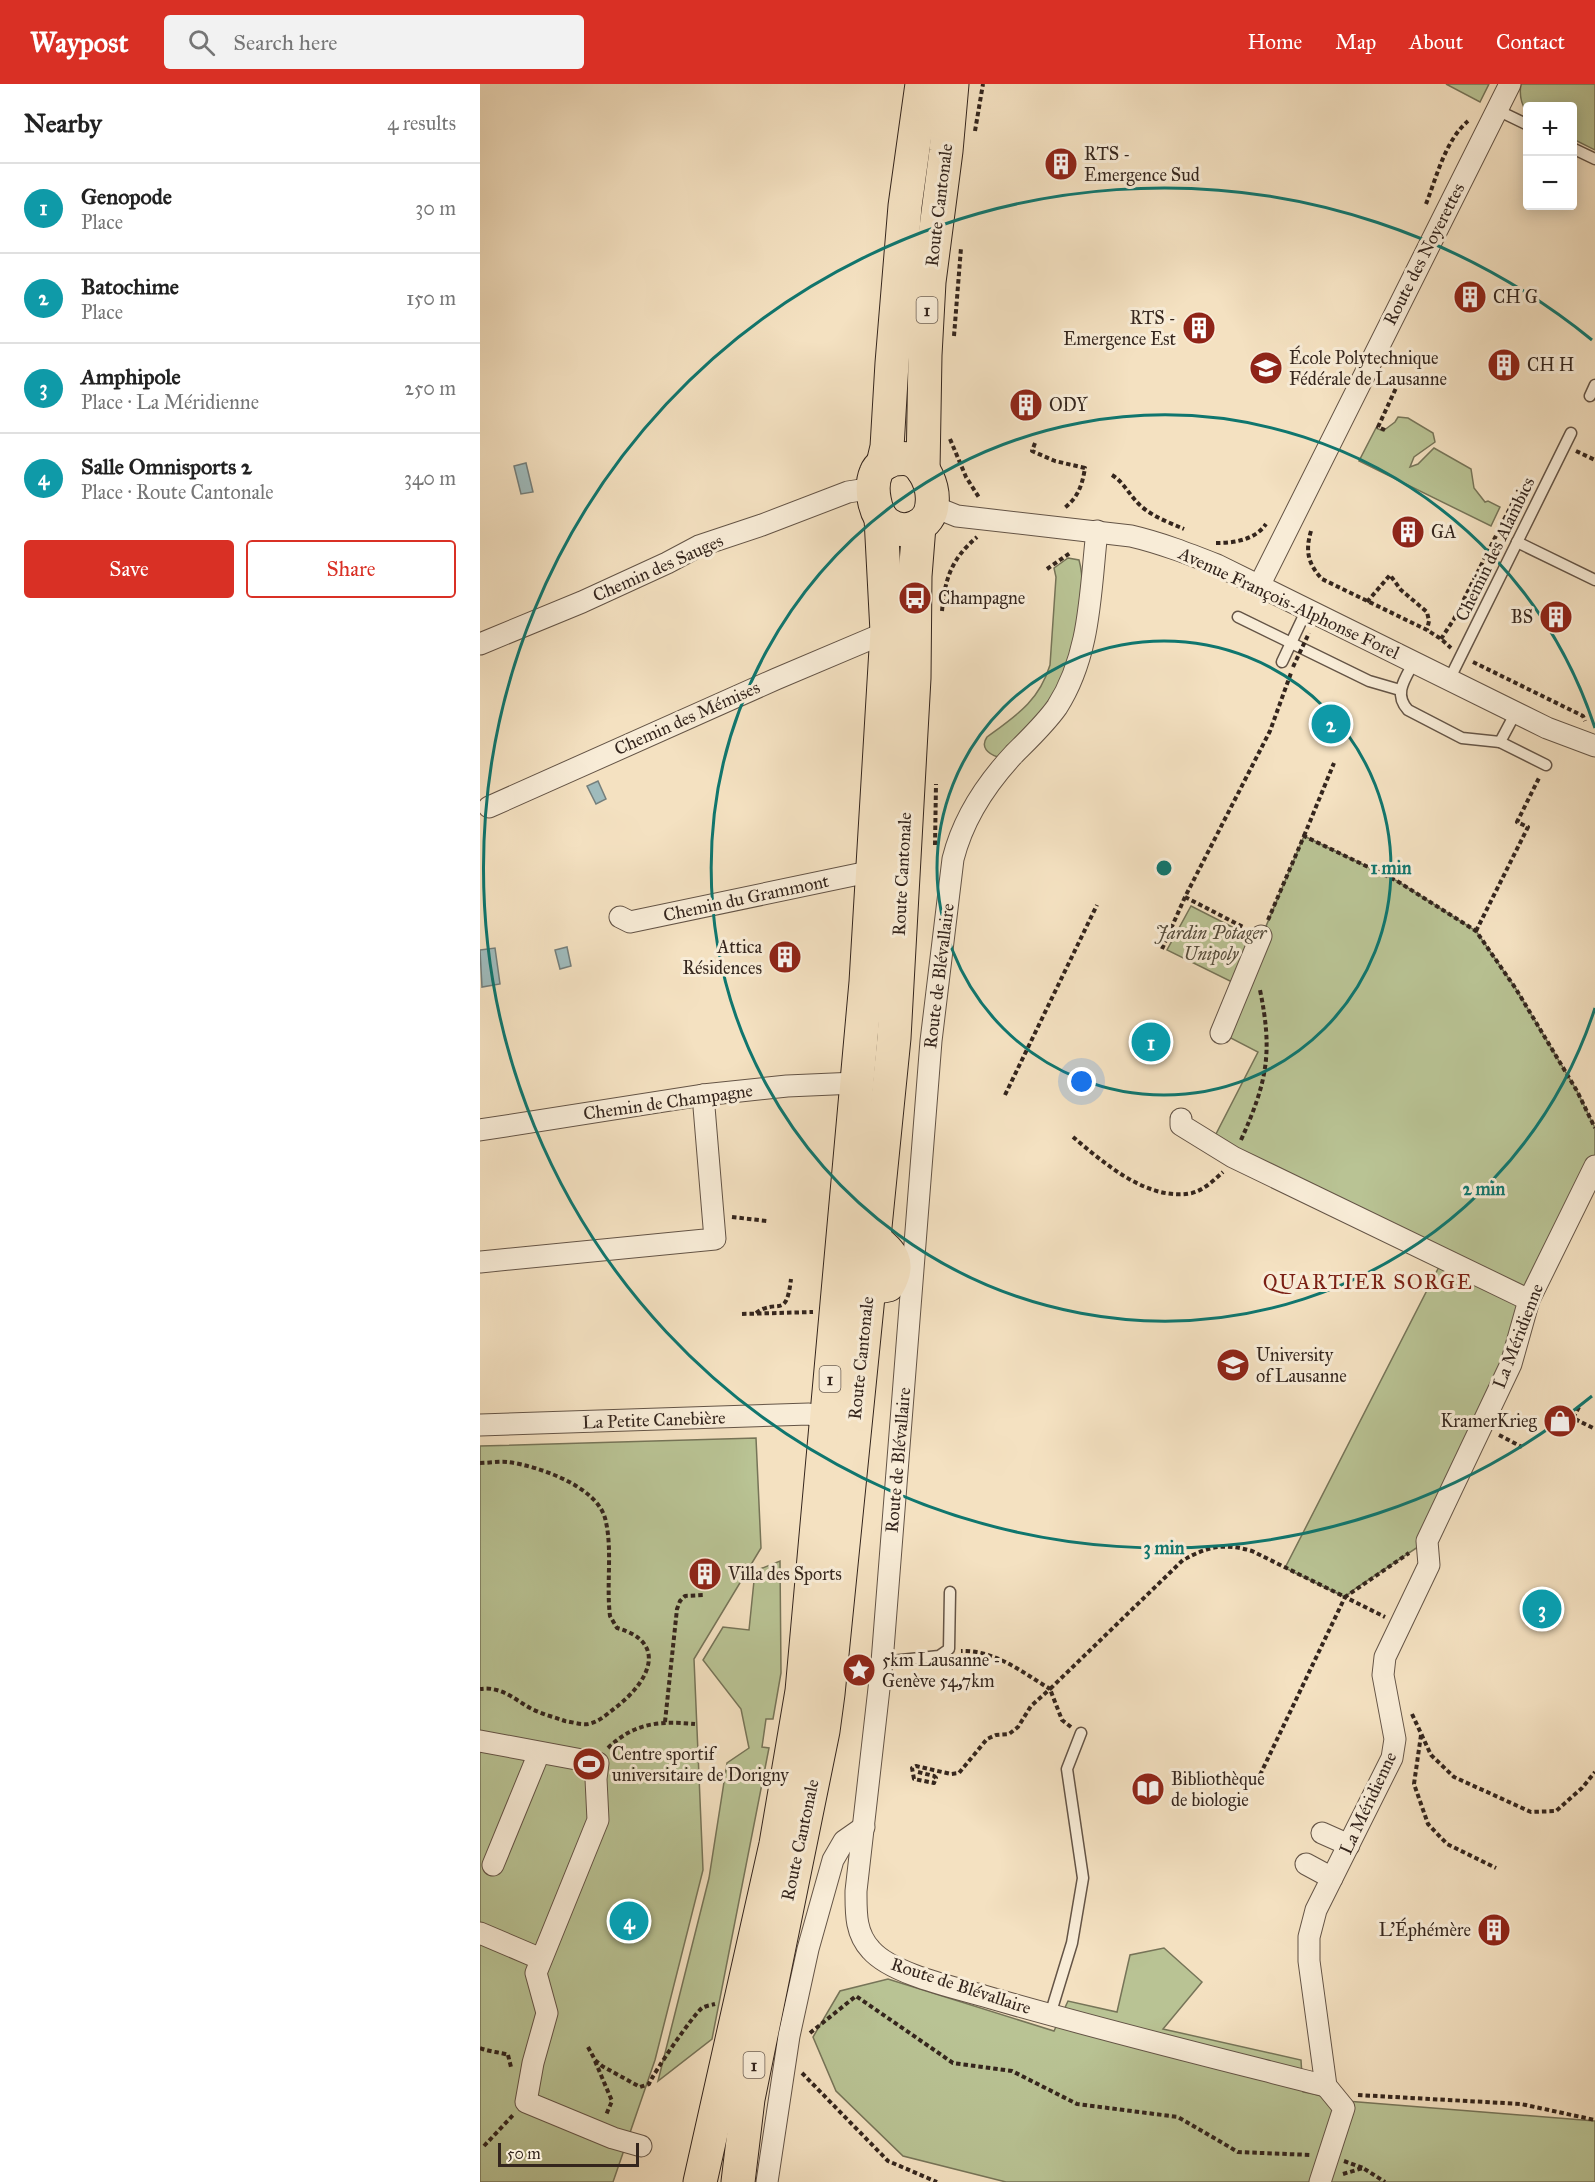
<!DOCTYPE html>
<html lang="en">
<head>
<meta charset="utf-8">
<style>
  :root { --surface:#fff; --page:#f2f2f2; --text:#222; --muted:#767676; --line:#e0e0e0; --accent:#d93025 }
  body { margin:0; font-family:"IM FELL Great Primer",serif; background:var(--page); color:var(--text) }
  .controls { position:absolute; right:18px; top:18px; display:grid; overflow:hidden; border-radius:6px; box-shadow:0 3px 15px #0003 }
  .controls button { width:54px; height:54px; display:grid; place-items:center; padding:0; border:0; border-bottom:2px solid var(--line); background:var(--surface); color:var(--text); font:30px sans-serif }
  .scale { position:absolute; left:18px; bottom:15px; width:141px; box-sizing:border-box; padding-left:6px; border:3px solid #34251d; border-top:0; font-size:16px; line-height:21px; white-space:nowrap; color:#34251d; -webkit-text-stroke:4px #f8ecd7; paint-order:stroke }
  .you { position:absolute; left:602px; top:998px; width:21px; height:21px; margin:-15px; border:4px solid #fff; border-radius:50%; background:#1a73e8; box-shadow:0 0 0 9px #1a73e833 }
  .badge { display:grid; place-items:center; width:39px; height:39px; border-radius:50%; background:var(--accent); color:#fff; font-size:20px; font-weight:700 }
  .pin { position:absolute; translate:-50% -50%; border:3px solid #fff; box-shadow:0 2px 6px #0006 }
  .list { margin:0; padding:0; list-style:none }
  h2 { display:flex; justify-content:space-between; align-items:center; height:78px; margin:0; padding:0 24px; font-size:26px }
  h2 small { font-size:20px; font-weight:400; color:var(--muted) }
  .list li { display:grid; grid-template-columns:39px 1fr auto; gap:18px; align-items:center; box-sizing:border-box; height:90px; padding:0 24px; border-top:2px solid var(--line) }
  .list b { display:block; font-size:22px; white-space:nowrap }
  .list p { margin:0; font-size:20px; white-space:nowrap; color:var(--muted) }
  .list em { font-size:20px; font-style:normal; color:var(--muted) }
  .actions { display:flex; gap:12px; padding:18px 24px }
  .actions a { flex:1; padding:14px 0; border:2px solid var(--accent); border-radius:6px; text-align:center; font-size:21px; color:var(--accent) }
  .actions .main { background:var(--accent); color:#fff }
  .icon { flex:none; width:33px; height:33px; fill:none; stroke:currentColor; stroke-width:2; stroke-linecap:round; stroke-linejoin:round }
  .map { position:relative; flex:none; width:1115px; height:2098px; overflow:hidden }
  header { display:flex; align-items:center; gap:36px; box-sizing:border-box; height:84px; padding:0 30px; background:var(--accent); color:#fff }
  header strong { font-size:28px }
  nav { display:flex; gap:33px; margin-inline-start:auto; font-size:21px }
  .search { width:420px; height:54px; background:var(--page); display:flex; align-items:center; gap:15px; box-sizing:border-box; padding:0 21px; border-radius:6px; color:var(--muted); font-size:22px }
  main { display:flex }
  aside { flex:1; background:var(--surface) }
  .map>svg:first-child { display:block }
  .green { fill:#b9c394; stroke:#767458; stroke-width:1.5 }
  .water { fill:#9fbbbc; stroke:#747f7c; stroke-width:1.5 }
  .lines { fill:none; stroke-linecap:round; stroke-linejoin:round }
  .lane-casing { stroke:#645446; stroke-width:13 }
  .street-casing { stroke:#645446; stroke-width:23 }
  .primary-casing { stroke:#34251d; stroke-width:35 }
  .path { stroke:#34251d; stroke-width:4; stroke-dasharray:4.5 3; stroke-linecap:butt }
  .lane { stroke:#f8ecd7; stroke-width:10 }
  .street { stroke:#f8ecd7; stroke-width:21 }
  .primary { stroke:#f4e1c1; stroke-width:33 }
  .path-bridge { stroke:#34251d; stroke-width:4; stroke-dasharray:4.5 3; stroke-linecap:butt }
  .ring { fill:none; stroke:#0f766e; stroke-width:3 }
  .labels { text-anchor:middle; stroke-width:6; stroke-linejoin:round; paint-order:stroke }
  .shield { fill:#f8ecd7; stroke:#6f6155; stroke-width:1.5 }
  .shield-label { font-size:16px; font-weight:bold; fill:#34251d }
  .poi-label { font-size:18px; fill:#34251d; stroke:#f8ecd7; text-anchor:start }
  .street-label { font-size:18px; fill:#34251d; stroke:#f8ecd7 }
  .park-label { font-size:18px; font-style:italic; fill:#554c3b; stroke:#f8ecd7 }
  .quarter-label { font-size:21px; letter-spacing:1.5px; fill:#7a1f14; stroke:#f8ecd7 }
  .centre { fill:#0f766e; stroke:#f8ecd7; stroke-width:3 }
  .ring-label { font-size:18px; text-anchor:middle; font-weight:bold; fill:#0f766e; stroke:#f8ecd7; stroke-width:6; stroke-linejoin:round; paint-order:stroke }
</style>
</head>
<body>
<header>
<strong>Waypost</strong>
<div class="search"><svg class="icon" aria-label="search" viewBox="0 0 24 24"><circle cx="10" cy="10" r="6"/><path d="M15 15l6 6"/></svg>Search here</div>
<nav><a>Home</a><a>Map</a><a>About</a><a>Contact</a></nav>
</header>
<main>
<aside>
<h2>Nearby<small>4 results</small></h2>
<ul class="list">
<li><span class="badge" style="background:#0f9aa8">1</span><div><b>Genopode</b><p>Place</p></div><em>30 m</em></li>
<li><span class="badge" style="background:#0f9aa8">2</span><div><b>Batochime</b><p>Place</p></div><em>150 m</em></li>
<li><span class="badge" style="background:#0f9aa8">3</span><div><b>Amphipole</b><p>Place · La Méridienne</p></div><em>250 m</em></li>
<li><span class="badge" style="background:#0f9aa8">4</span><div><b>Salle Omnisports 2</b><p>Place · Route Cantonale</p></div><em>340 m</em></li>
</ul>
<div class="actions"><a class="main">Save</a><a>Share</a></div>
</aside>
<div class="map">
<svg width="1115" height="2098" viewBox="0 0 1115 2098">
  <rect width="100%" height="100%" fill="#f4e1c1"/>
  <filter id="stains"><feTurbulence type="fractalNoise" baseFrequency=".00333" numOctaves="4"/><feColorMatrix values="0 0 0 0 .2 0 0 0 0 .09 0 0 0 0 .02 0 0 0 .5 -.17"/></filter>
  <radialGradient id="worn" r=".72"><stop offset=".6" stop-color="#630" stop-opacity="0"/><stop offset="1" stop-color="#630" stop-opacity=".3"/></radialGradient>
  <g class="green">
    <polygon points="966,0 1009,0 1000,18"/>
    <path d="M1041 0H1115V66L1093 55 1092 22H1048L1047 29C1041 20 1039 11 1041 0Z"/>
    <polygon points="918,333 928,334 953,349 955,358 934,373 930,383 938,380 954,364 991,385 994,404 1005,418 1008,417 1020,423 1011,442 879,377 896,344 903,347 915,338"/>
    <path d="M588 474 599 476C610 516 590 589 566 622 553 641 534 656 518 673 508 670 500 663 507 653 537 631 559 617 570 581L576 493 574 484Z"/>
    <polygon points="824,752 917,797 996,847 1036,905 1097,1007 1115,1044 1115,1082 947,1457 876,1504 865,1513 805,1484 963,1175 735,1052 778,968 741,949"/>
    <polygon points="711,822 774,854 752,898 687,866"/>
    <polygon points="276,1354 281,1464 214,1575 223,1786 175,1976 133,2098 0,2098 0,1362"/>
    <polygon points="300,1477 301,1589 293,1635 286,1635 282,1663 289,1664 232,1955 178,1997 229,1794 247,1679 269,1664 261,1625 223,1576 243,1543 269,1546 275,1487"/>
    <polygon points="684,1864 722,1898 683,1945 821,1976 823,2008 866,2017 1115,2037 1115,2098 526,2098 423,2072 356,2007 333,1953 360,1907 408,1895 574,1947 588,1917 637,1928 650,1871"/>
  </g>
  <g class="water">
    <polygon points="46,379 53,408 41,410 34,382"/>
    <polygon points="118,697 126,715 116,720 107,702"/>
    <polygon points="87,863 91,882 80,885 75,866"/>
    <polygon points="15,864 20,900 2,903 0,866"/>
  </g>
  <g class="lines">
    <g class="lane-casing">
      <g id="lane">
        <polyline points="1017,26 1048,41"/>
        <polyline points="1092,64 1115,75"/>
        <polyline points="1110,312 1115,301"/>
        <polyline points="1037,458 1115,496"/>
        <polyline points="758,533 889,597 920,606"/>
        <polyline points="802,578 827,525"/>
        <path d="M934 578C925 595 913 610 928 626L982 654 1020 658"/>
        <polyline points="969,596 1091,349"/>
        <polyline points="1036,628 1020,658 1066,681"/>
        <polyline points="402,1578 459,1572 469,1565 470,1508"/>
        <polyline points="570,1931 592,1859 603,1794 587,1685 601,1649"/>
      </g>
    </g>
    <g class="street-casing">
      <g id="street">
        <path d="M452 422 477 432 651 452C681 459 709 470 737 481L1067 644 1115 662"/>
        <path d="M617 447C610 507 611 570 577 623 565 640 549 655 534 670 506 700 483 735 473 775L451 957 402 1578 376 1807C376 1828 375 1849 391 1866 412 1890 473 1903 504 1912 617 1945 732 1973 846 2002"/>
        <polyline points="779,502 1030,0"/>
        <polyline points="0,560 102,518 187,479 219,462 282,441 368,408 394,404"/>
        <polyline points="9,723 296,595 407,548"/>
        <polyline points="140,833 150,838 393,787"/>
        <polyline points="741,949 781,852"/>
        <polyline points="701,1035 701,1041 753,1073 1049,1216"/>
        <polyline points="0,1046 223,1011 307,1002 376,999"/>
        <polyline points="0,1178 235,1155 223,1011"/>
        <polyline points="0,1341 329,1330 346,1335"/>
        <polyline points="0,1657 118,1679 116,1695 118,1736 56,1889 67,1929 53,1979 46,2018 133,2054 161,2062"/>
        <polyline points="842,1749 869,1761"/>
        <polyline points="826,1780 852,1794"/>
        <polyline points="13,1781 59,1669"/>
        <polyline points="0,1849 61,1875"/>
        <polyline points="287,2098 309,1952 328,1865 353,1776 364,1757 384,1743"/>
        <polyline points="840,2098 864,2024 846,2002 829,1877 829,1853 836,1826 912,1674 915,1655 903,1591 905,1573 949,1481 947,1457 1031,1280 1049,1216 1115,1082"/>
      </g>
    </g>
    <g class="primary-casing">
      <g id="primary">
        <path d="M414 375C418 375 423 374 428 375 445 379 454 404 452 420 451 442 425 453 407 440 394 431 390 403 396 389 399 381 407 378 414 375Z"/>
        <polyline points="403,380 407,363 412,279 425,122 442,0"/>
        <polyline points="443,386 445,271 449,198 466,67 472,0"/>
        <path d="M374 1196C382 1201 399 1204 408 1201 422 1177 410 1169 392 1153"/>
        <polyline points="220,2098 296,1760 322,1607 386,898 407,548 401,434"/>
        <polyline points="258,2098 268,2015 343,1647 348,1610 414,954 434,594 435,492 439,442"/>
      </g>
    </g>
    <g class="path">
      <polyline points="495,47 503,0"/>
      <path d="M946 120C957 92 965 57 988 37"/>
      <polyline points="474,252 481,164"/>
      <polyline points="905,346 898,343 922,291"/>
      <polyline points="470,355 486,393 500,415"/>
      <path d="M555 359 552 367 575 377 605 384C602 402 598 414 583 425"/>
      <polyline points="1096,367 1115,376"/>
      <path d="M632 391C645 399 650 413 662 423 674 433 690 439 704 445"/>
      <path d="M831 447C825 467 828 480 842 495L947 546 961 555 971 564"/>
      <path d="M736 459C754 459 775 456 786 440"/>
      <polyline points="567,485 590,469"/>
      <polyline points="887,518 910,491 921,506 947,528 949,537 947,546"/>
      <path d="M462 527C465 495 471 475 497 453"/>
      <polyline points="961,555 974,535 1033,418 1042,422"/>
      <polyline points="993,578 1103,632 1105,637"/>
      <polyline points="824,752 854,679"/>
      <polyline points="455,761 456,700"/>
      <polyline points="705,813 765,844"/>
      <polyline points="788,836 824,752 917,797 996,847 1036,905 1097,1007 1115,1044"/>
      <polyline points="996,847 1048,743 1037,738 1060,692"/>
      <polyline points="682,865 705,813 790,647 811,589"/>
      <polyline points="525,1011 617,821"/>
      <path d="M593 1053C624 1079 668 1118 712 1109 724 1106 734 1096 743 1088"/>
      <path d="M761 1056C787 998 793 969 780 906"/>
      <polyline points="252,1133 287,1137"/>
      <path d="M276 1229C298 1213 306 1237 311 1195"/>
      <polyline points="262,1230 333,1228"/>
      <polyline points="1099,1323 1093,1334 1115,1345"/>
      <polyline points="1019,1351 1042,1363"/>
      <path d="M0 1379C9 1379 19 1377 28 1378 58 1382 116 1402 125 1434 133 1464 126 1500 130 1532L137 1544C190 1559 168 1599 135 1624 127 1630 119 1638 108 1640 101 1641 92 1638 85 1637 74 1633 61 1630 50 1624 34 1615 21 1602 0 1605"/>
      <polyline points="932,1630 951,1671 974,1693 1051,1728 1076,1727 1102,1704 1115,1688"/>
      <polyline points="185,1638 197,1525 200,1517 205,1512 225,1511"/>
      <path d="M591 1643 582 1636 570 1605 703 1476C729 1462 744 1459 772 1467L865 1513 929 1469"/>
      <polyline points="941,1651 934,1700 948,1740 967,1760 1016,1784"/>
      <path d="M128 1664C155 1638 180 1637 215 1640"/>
      <path d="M438 1688 454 1692 456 1694 454 1699 434 1695 432 1684 436 1682 471 1690 479 1689 507 1655 516 1651 529 1650 538 1643 551 1622 570 1605C542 1588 515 1566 481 1567"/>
      <polyline points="780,1691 865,1513 905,1533"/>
      <polyline points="330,1949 376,1912 473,1979 532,1987 597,2020 698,2033 758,2068 831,2071"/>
      <path d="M108 1963 115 1976 122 1982 160 2003 169 2000C174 1988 213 1931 222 1924 225 1922 231 1921 235 1920"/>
      <path d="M0 1964C10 1968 19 1968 29 1971"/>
      <polyline points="28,1971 31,1983"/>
      <polyline points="115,1977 132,2017 126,2031"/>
      <polyline points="322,1989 408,2077 457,2098"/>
      <polyline points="878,2011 1041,2020 1115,2036"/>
      <polyline points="4,2062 34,2030"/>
      <polyline points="864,2077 883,2084"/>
      <polyline points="863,2090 883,2084 905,2098"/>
    </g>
    <use href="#lane" class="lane"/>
    <use href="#street" class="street"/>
    <use href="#primary" class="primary"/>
    <polyline class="path-bridge" points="813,583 829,549"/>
  </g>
  <g class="ring">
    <circle cx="684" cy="784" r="227"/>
    <path d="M1115 924A453 453 0 1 1 1115 644"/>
    <path d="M1112 1312A680 680 0 1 1 1112 256"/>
  </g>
  <defs>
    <g id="building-disc" transform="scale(1.725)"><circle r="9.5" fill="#8f2418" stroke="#f8ecd7"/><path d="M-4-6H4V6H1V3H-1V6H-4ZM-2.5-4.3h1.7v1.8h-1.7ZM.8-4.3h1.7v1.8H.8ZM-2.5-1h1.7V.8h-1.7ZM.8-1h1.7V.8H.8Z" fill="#fff"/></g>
    <g id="university-disc" transform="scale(1.725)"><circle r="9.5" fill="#8f2418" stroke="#f8ecd7"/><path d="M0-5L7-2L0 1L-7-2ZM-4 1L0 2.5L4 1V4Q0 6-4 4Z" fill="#fff"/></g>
    <g id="bus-disc" transform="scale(1.725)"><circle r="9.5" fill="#8f2418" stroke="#f8ecd7"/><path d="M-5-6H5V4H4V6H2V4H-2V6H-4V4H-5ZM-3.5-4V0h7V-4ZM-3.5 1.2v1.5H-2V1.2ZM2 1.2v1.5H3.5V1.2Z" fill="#fff"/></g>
    <g id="shop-disc" transform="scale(1.725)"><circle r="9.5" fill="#8f2418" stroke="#f8ecd7"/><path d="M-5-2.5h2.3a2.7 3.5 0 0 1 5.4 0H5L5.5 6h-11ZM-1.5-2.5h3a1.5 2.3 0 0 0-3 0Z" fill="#fff"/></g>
    <g id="sight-disc" transform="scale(1.725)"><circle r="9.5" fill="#8f2418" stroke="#f8ecd7"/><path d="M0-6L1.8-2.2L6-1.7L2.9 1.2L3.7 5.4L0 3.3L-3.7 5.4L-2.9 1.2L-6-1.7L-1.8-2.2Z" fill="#fff"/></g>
    <g id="stadium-disc" transform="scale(1.725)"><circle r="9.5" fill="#8f2418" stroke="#f8ecd7"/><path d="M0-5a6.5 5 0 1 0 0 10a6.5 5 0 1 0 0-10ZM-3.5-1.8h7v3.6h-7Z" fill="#fff"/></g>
    <g id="library-disc" transform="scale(1.725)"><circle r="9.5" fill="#8f2418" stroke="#f8ecd7"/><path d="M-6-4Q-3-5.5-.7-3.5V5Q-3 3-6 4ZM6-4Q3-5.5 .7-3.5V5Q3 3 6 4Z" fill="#fff"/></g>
  </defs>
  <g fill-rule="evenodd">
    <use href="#building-disc" x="581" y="80"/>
    <use href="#building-disc" x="990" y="213"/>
    <use href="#building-disc" x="719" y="244"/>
    <use href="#building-disc" x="1024" y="281"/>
    <use href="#university-disc" x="786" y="284"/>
    <use href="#building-disc" x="546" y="321"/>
    <use href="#building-disc" x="928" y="448"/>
    <use href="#bus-disc" x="435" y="514"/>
    <use href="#building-disc" x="1076" y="533"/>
    <use href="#building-disc" x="305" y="873"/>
    <use href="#university-disc" x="753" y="1281"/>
    <use href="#shop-disc" x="1080" y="1337"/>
    <use href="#building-disc" x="225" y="1490"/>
    <use href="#sight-disc" x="379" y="1586"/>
    <use href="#stadium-disc" x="109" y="1680"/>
    <use href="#library-disc" x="668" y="1705"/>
    <use href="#building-disc" x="1014" y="1846"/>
  </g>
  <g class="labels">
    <g class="shield">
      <rect x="436.5" y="213" width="21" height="26" rx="4.5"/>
      <rect x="339.5" y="1282" width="21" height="26" rx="4.5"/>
      <rect x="263.5" y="1968" width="21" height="26" rx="4.5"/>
    </g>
    <g class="shield-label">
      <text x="447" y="232">1</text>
      <text x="350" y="1301">1</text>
      <text x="274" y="1987">1</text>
    </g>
    <g class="poi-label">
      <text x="604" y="76">RTS -<tspan x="604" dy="21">Emergence Sud</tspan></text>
      <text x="1013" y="219">CH G</text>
      <text x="696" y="240" text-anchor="end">RTS -<tspan x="696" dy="21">Emergence Est</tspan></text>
      <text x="809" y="280">École Polytechnique<tspan x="809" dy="21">Fédérale de Lausanne</tspan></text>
      <text x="1047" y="287">CH H</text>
      <text x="569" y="327">ODY</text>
      <text x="951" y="454">GA</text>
      <text x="458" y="520">Champagne</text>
      <text x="1053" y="539" text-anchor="end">BS</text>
      <text x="282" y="869" text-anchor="end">Attica<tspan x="282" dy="21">Résidences</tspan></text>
      <text x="776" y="1277">University<tspan x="776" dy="21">of Lausanne</tspan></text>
      <text x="1057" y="1343" text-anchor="end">KramerKrieg</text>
      <text x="248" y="1496">Villa des Sports</text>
      <text x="402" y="1582">5km Lausanne -<tspan x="402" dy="21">Genève 54,7km</tspan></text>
      <text x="132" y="1676">Centre sportif<tspan x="132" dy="21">universitaire de Dorigny</tspan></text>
      <text x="691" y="1701">Bibliothèque<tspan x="691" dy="21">de biologie</tspan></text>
      <text x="991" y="1852" text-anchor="end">L'Éphémère</text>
    </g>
    <g class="street-label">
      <text transform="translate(459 121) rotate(-83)" y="6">Route Cantonale</text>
      <text transform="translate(944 170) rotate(-63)" y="6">Route des Noyerettes</text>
      <text transform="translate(1015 465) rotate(-64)" y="6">Chemin des Alambics</text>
      <text transform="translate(178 484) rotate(-24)" y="6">Chemin des Sauges</text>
      <text transform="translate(809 519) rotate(25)" y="6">Avenue François-Alphonse Forel</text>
      <text transform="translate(207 634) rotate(-24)" y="6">Chemin des Mémises</text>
      <text transform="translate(422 790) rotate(-87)" y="6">Route Cantonale</text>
      <text transform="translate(266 814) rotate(-12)" y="6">Chemin du Grammont</text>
      <text transform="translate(459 892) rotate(-83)" y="6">Route de Blévallaire</text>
      <text transform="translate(188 1018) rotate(-8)" y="6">Chemin de Champagne</text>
      <text transform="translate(1038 1252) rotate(-69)" y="6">La Méridienne</text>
      <text transform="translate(381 1274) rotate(-84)" y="6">Route Cantonale</text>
      <text transform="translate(174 1336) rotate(-2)" y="6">La Petite Canebière</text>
      <text transform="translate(418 1376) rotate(-85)" y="6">Route de Blévallaire</text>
      <text transform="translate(888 1719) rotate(-65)" y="6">La Méridienne</text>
      <text transform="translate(320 1756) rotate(-78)" y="6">Route Cantonale</text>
      <text transform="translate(481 1902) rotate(18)" y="6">Route de Blévallaire</text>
    </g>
    <g class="park-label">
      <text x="731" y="855">Jardin Potager<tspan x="731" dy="21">Unipoly</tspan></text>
    </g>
    <g class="quarter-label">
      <text x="888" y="1205">QUARTIER SORGE</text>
    </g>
  </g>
  <circle cx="684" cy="784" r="9" class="centre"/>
  <g class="ring-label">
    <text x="911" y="790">1 min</text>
    <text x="1004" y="1111">2 min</text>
    <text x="684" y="1470">3 min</text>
  </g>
  <rect width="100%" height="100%" filter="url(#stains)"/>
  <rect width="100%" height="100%" fill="url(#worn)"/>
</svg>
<div class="controls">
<button>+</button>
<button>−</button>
</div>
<div class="scale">50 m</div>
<div class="you"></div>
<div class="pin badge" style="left:671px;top:958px;background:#0f9aa8">1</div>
<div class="pin badge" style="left:851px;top:640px;background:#0f9aa8">2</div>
<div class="pin badge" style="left:1062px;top:1525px;background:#0f9aa8">3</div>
<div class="pin badge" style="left:149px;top:1837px;background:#0f9aa8">4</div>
</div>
</main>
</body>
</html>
